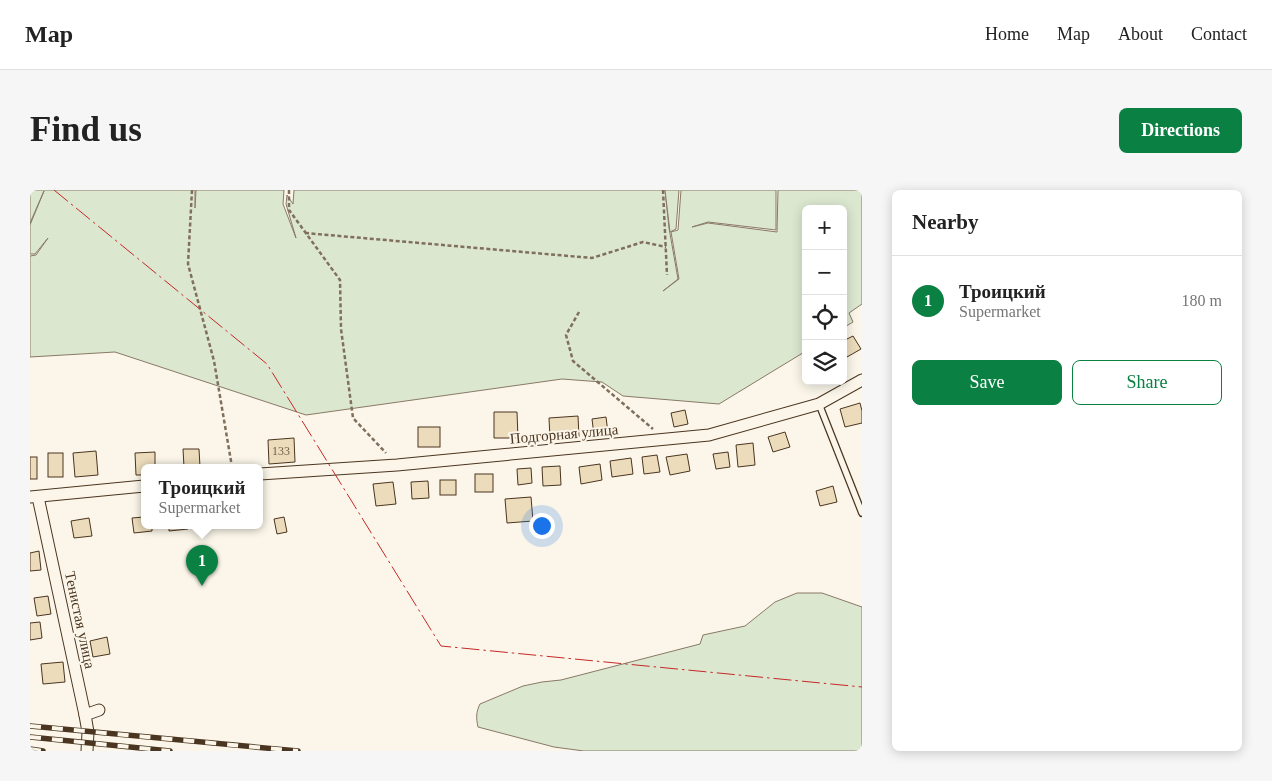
<!DOCTYPE html>
<html lang="en">
<head>
<meta charset="utf-8">
<style>
  :root { --surface:#fff; --page:#f6f6f6; --text:#222; --muted:#767676; --line:#e0e0e0; --accent:#0b8043 }
  body { margin:0; font-family:Georgia,serif; background:var(--page); color:var(--text) }
  .controls { position:absolute; right:15px; top:15px; display:grid; overflow:hidden; border-radius:8px; box-shadow:0 2px 12px #0003 }
  .controls button { width:45px; height:45px; display:grid; place-items:center; padding:0; border:0; border-bottom:1px solid var(--line); background:var(--surface); color:var(--text); font:25px sans-serif }
  .you { position:absolute; left:511px; top:335px; width:18px; height:18px; margin:-12px; border:4px solid #fff; border-radius:50%; background:#1a73e8; box-shadow:0 0 0 8px #1a73e833 }
  .badge { display:grid; place-items:center; width:32px; height:32px; border-radius:50%; background:var(--accent); color:#fff; font-size:16px; font-weight:700 }
  .pin { position:absolute; translate:-50% -41px; filter:drop-shadow(0 1px 2px #0008) }
  .pin::after { content:''; position:absolute; top:26px; width:18px; height:15px; background:inherit; clip-path:polygon(0 0,100% 0,50% 100%) }
  .popup { position:absolute; left:111px; top:274px; width:122px; height:65px; box-sizing:border-box; display:grid; place-content:center; border-radius:8px; background:var(--surface); filter:drop-shadow(0 1px 4px #0005); font-size:16px; white-space:nowrap; color:var(--muted) }
  .popup b { font-size:19px; color:var(--text) }
  .popup::after { content:''; position:absolute; left:50%; top:100%; margin-left:-10px; border:10px solid transparent; border-top-color:var(--surface) }
  .list { margin:0; padding:0; list-style:none }
  h2 { display:flex; justify-content:space-between; align-items:center; height:65px; margin:0; padding:0 20px; font-size:21px }
  h2 small { font-size:16px; font-weight:400; color:var(--muted) }
  .list li { display:grid; grid-template-columns:32px 1fr auto; gap:15px; align-items:center; box-sizing:border-box; height:90px; padding:0 20px; border-top:1px solid var(--line) }
  .list b { display:block; font-size:19px; white-space:nowrap }
  .list p { margin:0; font-size:16px; white-space:nowrap; color:var(--muted) }
  .list em { font-size:16px; font-style:normal; color:var(--muted) }
  .actions { display:flex; gap:10px; padding:15px 20px }
  .actions a { flex:1; padding:11px 0; border:1px solid var(--accent); border-radius:8px; text-align:center; font-size:18px; color:var(--accent) }
  .actions .main { background:var(--accent); color:#fff }
  .icon { flex:none; width:28px; height:28px; fill:none; stroke:currentColor; stroke-width:2; stroke-linecap:round; stroke-linejoin:round }
  .map { position:relative; flex:none; width:832px; height:561px; overflow:hidden; border-radius:8px }
  header { display:flex; align-items:center; gap:30px; box-sizing:border-box; height:70px; padding:0 25px; background:var(--surface); border-bottom:1px solid var(--line) }
  header strong { font-size:24px }
  nav { display:flex; gap:28px; margin-inline-start:auto; font-size:18px }
  .intro { display:flex; align-items:center; justify-content:space-between; box-sizing:border-box; height:120px; padding:0 30px }
  h1 { margin:0; font-size:35px }
  .button { padding:12px 22px; border-radius:8px; background:var(--accent); color:#fff; font-size:18px; font-weight:700 }
  main { display:flex; gap:30px; padding:0 30px }
  aside { flex:1; background:var(--surface); border-radius:8px; box-shadow:0 2px 12px #0003 }
  .map>svg:first-child { display:block }
  .green { fill:#dce7d0; stroke:#887966 }
  .building { fill:#ecdcbc; stroke:#4a3520 }
  .lines { fill:none; stroke-linecap:round; stroke-linejoin:round }
  .service-casing { stroke:#4a3520; stroke-width:8 }
  .minor-casing { stroke:#4a3520; stroke-width:13 }
  .path { stroke:#7f6f5c; stroke-width:2.5; stroke-dasharray:4 2.5; stroke-linecap:butt }
  .service { stroke:#fbf6e9; stroke-width:5.5 }
  .minor { stroke:#fbf6e9; stroke-width:11 }
  .rail-casing { stroke:#4a3520; stroke-width:5.5 }
  .rail { stroke:#fbf6e9; stroke-width:4; stroke-dasharray:11; stroke-linecap:butt }
  .power { stroke:#c62828; stroke-width:1; stroke-dasharray:18 4 2.5 4; stroke-linecap:butt }
  .labels { text-anchor:middle; stroke-width:4; stroke-linejoin:round; paint-order:stroke }
  .number-label { font-size:12px; fill:#725f47 }
  .street-label { font-size:15px; fill:#4a3520; stroke:#fbf6e9 }
</style>
</head>
<body>
<header>
<strong>Map</strong>
<nav><a>Home</a><a>Map</a><a>About</a><a>Contact</a></nav>
</header>
<div class="intro"><h1>Find us</h1><a class="button">Directions</a></div>
<main>
<div class="map">
<svg width="832" height="561" viewBox="0 0 832 561">
  <rect width="100%" height="100%" fill="#fbf6e9"/>
  <g class="green">
    <polygon points="0,0 165,0 165,18 166,0 254,0 253,14 266,48 256,14 257,5 263,14 264,0 635,0 639,38 648,89 633,101 649,89 641,42 648,40 651,0 746,0 746,40 678,32 662,37 678,33 747,42 748,0 832,0 832,114 819,123 823,132 813,138 813,19 776,19 776,161 689,214 593,206 572,192 532,189 276,225 85,162 0,167 0,66 6,65 18,48 5,64 0,64 0,35 14,1 0,33"/>
    <polygon points="635,0 649,0 646,39 640,42"/>
    <path d="M767 403H792L832 417V561H554L524 557 448 537C446 528 446 522 450 514L493 496 512 492 531 490 670 454 673 445 715 436 745 412Z"/>
  </g>
  <g class="building">
    <polygon points="823,146 831,159 817,167 813,160 813,151"/>
    <polygon points="830,213 832,221 832,233 815,237 810,219"/>
    <polygon points="655,220 658,234 644,237 641,223"/>
    <polygon points="464,222 487,222 488,248 464,248"/>
    <polygon points="548,226 549,247 520,248 519,228"/>
    <polygon points="576,227 578,243 564,245 562,229"/>
    <rect x="388" y="237" width="22" height="20"/>
    <polygon points="755,242 760,257 743,262 738,247"/>
    <polygon points="264,248 265,272 239,274 238,250"/>
    <polygon points="723,253 725,275 708,277 706,255"/>
    <polygon points="153,259 169,259 170,277 154,277"/>
    <polygon points="66,261 68,285 45,287 43,263"/>
    <polygon points="125,262 125,277 114,277 114,285 106,285 105,263"/>
    <polygon points="698,262 700,277 686,279 683,264"/>
    <rect x="18" y="263" width="15" height="24"/>
    <polygon points="657,264 660,281 640,285 636,267"/>
    <polygon points="627,265 630,282 614,284 612,267"/>
    <rect x="0" y="267" width="7" height="22"/>
    <polygon points="601,268 603,284 582,287 580,271"/>
    <polygon points="570,274 572,290 551,294 549,277"/>
    <polygon points="530,276 531,295 513,296 512,277"/>
    <polygon points="501,278 502,293 488,295 487,279"/>
    <rect x="445" y="284" width="18" height="18"/>
    <rect x="410" y="290" width="16" height="15"/>
    <polygon points="398,291 399,308 382,309 381,292"/>
    <polygon points="363,292 366,314 346,316 343,294"/>
    <polygon points="803,296 807,312 790,316 786,301"/>
    <polygon points="501,307 503,331 477,333 475,309"/>
    <polygon points="114,327 114,335 122,335 122,341 104,343 102,328"/>
    <polygon points="254,327 257,342 247,344 244,329"/>
    <polygon points="59,328 62,346 44,348 41,331"/>
    <polygon points="139,335 158,335 158,339 139,341"/>
    <polygon points="9,361 11,380 0,381 0,363"/>
    <polygon points="18,406 21,424 7,426 4,408"/>
    <polygon points="10,432 12,448 0,450 0,433"/>
    <polygon points="77,447 80,464 63,467 60,451"/>
    <polygon points="33,472 35,492 13,494 11,474"/>
  </g>
  <g class="lines">
    <g class="service-casing">
      <polyline id="service" points="789,214 832,323"/>
    </g>
    <g class="minor-casing">
      <g id="minor">
        <polyline points="230,284 367,275 679,245 789,214 832,190"/>
        <polyline points="0,307 114,296"/>
        <polyline points="8,307 55,525 58,542 57,561"/>
        <polyline points="55,525 69,520"/>
      </g>
    </g>
    <g class="path">
      <polyline points="162,0 158,74 184,171 202,277"/>
      <polyline points="259,0 259,20 310,90 311,139 323,228 356,263"/>
      <polyline points="633,0 637,85"/>
      <polyline points="275,43 562,68 613,52 636,57"/>
      <polyline points="549,122 536,145 543,171 623,239"/>
    </g>
    <use href="#service" class="service"/>
    <use href="#minor" class="minor"/>
    <g class="rail-casing">
      <g id="rail">
        <polyline points="0,536 268,561"/>
        <polyline points="0,547 140,561"/>
        <polyline points="0,559 13,561"/>
      </g>
    </g>
    <use href="#rail" class="rail"/>
    <polyline class="power" points="24,0 237,174 411,456 832,497"/>
  </g>
  <g class="labels">
    <g class="number-label">
      <text x="251" y="265">133</text>
    </g>
    <g class="street-label">
      <text transform="translate(534 244) rotate(-5)" y="5">Подгорная улица</text>
      <text transform="translate(50 430) rotate(78)" y="5">Тенистая улица</text>
    </g>
  </g>
</svg>
<div class="controls">
<button>+</button>
<button>−</button>
<button><svg class="icon" aria-label="locate" viewBox="0 0 24 24"><circle cx="12" cy="12" r="6"/><path d="M12 2v4M12 18v4M2 12h4M18 12h4"/></svg></button>
<button><svg class="icon" aria-label="layers" viewBox="0 0 24 24"><path d="M12 4l9 5-9 5-9-5zM3 14l9 5 9-5"/></svg></button>
</div>
<div class="you"></div>
<div class="pin badge" style="left:172px;top:396px">1</div>
<div class="popup"><b>Троицкий</b>Supermarket</div>
</div>
<aside>
<h2>Nearby<small></small></h2>
<ul class="list">
<li><span class="badge">1</span><div><b>Троицкий</b><p>Supermarket</p></div><em>180 m</em></li>
</ul>
<div class="actions"><a class="main">Save</a><a>Share</a></div>
</aside>
</main>
</body>
</html>
